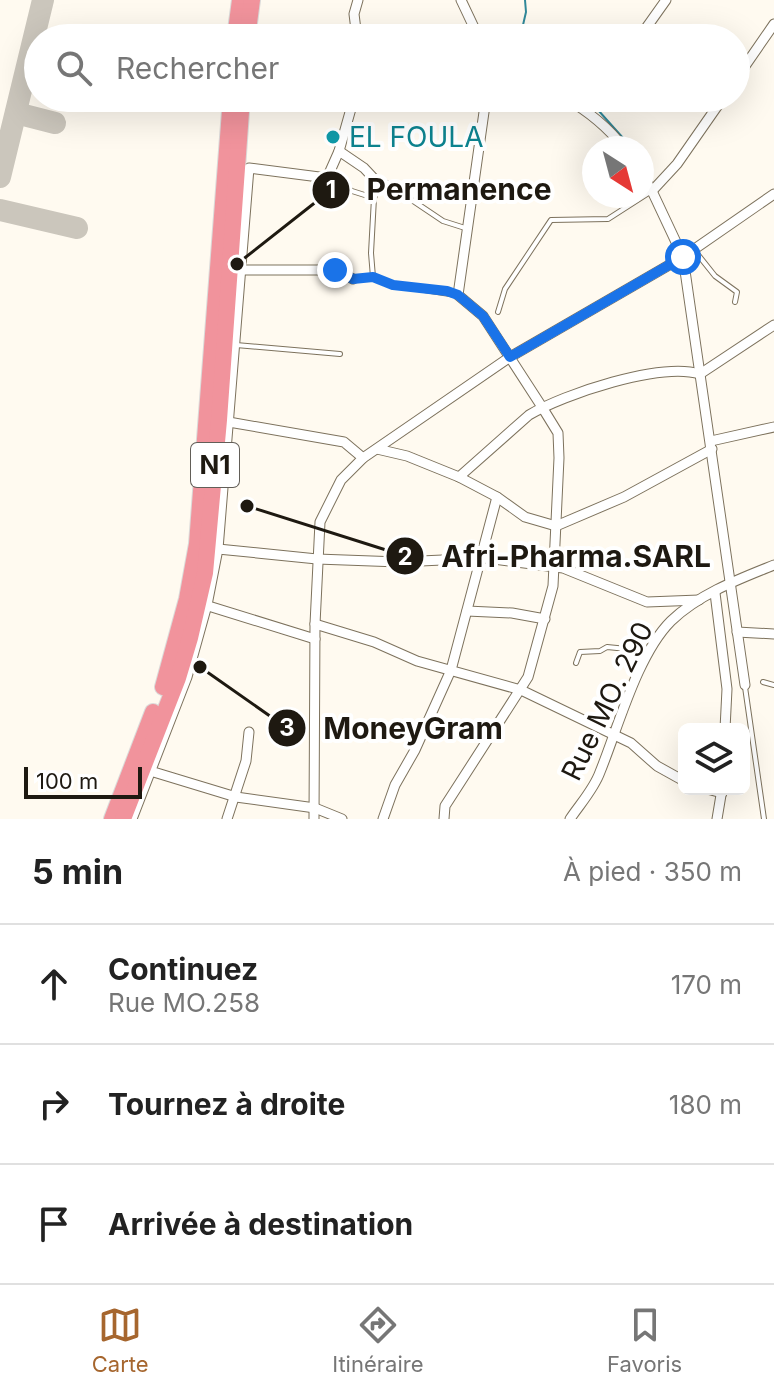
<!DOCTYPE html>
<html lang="fr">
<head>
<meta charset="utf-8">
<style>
  :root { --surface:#fff; --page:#f2f2f2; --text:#222; --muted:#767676; --line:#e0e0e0; --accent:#a6662e }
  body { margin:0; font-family:Inter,sans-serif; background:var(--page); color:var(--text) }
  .controls { position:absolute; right:24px; bottom:24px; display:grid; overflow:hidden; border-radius:12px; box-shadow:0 8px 32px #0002 }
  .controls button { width:72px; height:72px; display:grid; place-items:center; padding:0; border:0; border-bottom:2px solid var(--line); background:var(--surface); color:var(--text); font:40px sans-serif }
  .compass { position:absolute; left:582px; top:136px; width:72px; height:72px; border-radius:50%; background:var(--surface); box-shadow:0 8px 32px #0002; rotate:144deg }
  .scale { position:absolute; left:24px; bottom:20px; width:118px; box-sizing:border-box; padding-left:8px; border:4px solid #1e1911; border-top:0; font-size:22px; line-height:28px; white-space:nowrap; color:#1e1911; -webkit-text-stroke:6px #fff; paint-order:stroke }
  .stop { position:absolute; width:24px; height:24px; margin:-18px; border:6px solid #1a73e8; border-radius:50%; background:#fff }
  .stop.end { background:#1a73e8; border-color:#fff; box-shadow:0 2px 8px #0008 }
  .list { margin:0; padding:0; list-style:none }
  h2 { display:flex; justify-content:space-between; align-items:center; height:104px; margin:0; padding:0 32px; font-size:34px }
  h2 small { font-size:26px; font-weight:400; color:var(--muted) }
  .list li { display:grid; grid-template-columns:52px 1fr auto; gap:24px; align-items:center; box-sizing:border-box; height:120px; padding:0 32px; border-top:2px solid var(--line) }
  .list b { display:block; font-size:30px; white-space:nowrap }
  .list p { margin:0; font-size:26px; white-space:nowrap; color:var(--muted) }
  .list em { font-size:26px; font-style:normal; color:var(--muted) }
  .icon { flex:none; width:44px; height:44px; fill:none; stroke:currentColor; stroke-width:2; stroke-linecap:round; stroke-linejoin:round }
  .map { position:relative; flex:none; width:774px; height:819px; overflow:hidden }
  .search { position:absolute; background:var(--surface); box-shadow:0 8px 32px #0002; left:24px; right:24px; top:24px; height:88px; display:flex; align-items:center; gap:20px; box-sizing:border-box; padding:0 28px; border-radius:44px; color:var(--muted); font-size:30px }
  .sheet { height:464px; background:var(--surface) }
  nav { display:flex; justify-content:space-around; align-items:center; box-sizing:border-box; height:112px; border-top:2px solid var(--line); background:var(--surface); font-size:22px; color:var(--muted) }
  nav a { display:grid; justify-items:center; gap:4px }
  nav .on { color:var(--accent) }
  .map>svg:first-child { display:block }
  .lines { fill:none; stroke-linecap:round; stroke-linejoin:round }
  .stream { stroke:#30899a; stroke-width:2 }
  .taxiway { stroke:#cbc6bc; stroke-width:22 }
  .lane-casing { stroke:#7d725d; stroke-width:6 }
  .street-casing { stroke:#7d725d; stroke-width:11 }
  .highway-casing { stroke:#dbdad9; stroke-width:18 }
  .lane { stroke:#fff; stroke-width:4 }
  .street { stroke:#fff; stroke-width:9 }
  .highway { stroke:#f1939c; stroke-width:16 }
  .route { stroke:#1a73e8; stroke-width:10 }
  .culture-dot { fill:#0f9aa8; stroke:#fff; stroke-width:3 }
  .labels { text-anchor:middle; stroke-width:8; stroke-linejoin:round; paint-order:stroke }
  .shield { fill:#fff; stroke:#625e58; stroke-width:2 }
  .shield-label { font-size:26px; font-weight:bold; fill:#1e1911 }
  .culture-label { font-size:28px; fill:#0d838f; stroke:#fff; text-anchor:start }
  .street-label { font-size:28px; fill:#1e1911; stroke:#fff }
  .leader { fill:none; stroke:#1e1911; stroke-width:3 }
  .callout-dot { fill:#1e1911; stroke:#fff; stroke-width:3 }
  .mark-label { font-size:24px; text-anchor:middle; font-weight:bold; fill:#fff }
  .callout-label { font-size:30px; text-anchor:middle; font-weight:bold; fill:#1e1911; stroke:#fff; stroke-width:8; stroke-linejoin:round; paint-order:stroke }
</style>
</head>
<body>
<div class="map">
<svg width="774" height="819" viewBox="0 0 774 819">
  <rect width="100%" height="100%" fill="#fffaf0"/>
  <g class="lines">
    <g class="stream">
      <polyline points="520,38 526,12 525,0"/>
      <polyline points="582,98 585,100"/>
      <polyline points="598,110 632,148"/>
      <polyline points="642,163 646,169"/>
    </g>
    <g class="taxiway">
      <polyline points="16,113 55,123"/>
      <polyline points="0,177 43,0"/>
      <polyline points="0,210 77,228"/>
    </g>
    <g class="lane-casing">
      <g id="lane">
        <polyline points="329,179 352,191 374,198 371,253 373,277"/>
        <polyline points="374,198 382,180 443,221 465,228"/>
        <polyline points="695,251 715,276 737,292 735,302"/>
        <polyline points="356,279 373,277 393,285 456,295"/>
        <polyline points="498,312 505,289 551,220 608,219 650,192"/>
        <polyline points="236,345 340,354"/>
        <polyline points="576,663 580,652 600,651 607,647 647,651"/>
        <polyline points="763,682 774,685"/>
        <polyline points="745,687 764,819"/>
      </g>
    </g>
    <g class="street-casing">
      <g id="street">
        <polyline points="461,0 479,38"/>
        <polyline points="357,38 354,14 358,0"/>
        <polyline points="639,38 666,0"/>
        <polyline points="736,79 774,24"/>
        <path d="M565 98C588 111 607 126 624 148"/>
        <polyline points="587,111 597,98"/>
        <polyline points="339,151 364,168 380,185"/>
        <polyline points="642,175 652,191 683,257 745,685"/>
        <polyline points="652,191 677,164 723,98"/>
        <polyline points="234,270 335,270 353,279"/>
        <polyline points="223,421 344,442 363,458"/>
        <polyline points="711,441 774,427"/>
        <polyline points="377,449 407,456 459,477 497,497 525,517 556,526 624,497 712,449"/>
        <path d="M459 477 529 415C564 394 660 362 700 374L774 325"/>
        <polyline points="218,549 317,559 399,562 486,558 563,568 647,602 699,600"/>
        <polyline points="715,593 727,689 725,729"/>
        <polyline points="202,604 315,639"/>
        <polyline points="467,611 512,613 545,619"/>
        <polyline points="315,624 374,642 417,661 521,690 631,743 657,766 684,781"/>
        <polyline points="737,632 774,634"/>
        <polyline points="147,770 236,797 315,808 342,819"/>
        <polyline points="707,789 722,793"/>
        <polyline points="132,819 187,677 207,605 218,549 249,168 327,178 339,151 354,98"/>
        <polyline points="227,819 246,761 249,732"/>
        <polyline points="314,819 315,624 320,522 341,480 363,458 510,357 683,257 774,194"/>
        <polyline points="383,819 395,785 415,750 451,670 497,497"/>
        <polyline points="444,819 445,806 528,677 553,586 559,458 558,433 542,407 483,316 458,295 486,98"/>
        <path d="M570 819C580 804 594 789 600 772 618 728 637 655 671 621 699 594 739 579 774 565"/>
        <polyline points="717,819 722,789"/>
      </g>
    </g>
    <g class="highway-casing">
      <g id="highway">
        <polyline points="235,38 240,0"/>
        <polyline points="247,38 252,0"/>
        <polyline points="163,687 187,599 197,544 231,98"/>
        <polyline points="112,819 153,712"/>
        <polyline points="123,819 178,678 190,638 205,573 219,420 242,98"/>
      </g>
    </g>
    <use href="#lane" class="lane"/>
    <use href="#street" class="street"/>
    <use href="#highway" class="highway"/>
  </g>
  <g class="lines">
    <polyline class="route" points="335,270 353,279 373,277 393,285 447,291 458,295 483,316 510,357 683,257"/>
  </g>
  <circle class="culture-dot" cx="333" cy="137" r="8"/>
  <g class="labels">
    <rect class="shield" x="191" y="443" width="48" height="44" rx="6"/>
    <g class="shield-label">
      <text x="215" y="474">N1</text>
    </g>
    <g class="culture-label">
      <text x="349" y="147">EL FOULA</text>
    </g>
    <g class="street-label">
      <text transform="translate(607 701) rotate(-64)" y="10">Rue MO. 290</text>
    </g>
  </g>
  <path class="leader" d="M237 264L331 190M247 506L405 556M200 667L287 728"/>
  <g class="callout-dot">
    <circle cx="237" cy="264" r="8"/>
    <circle cx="247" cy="506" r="8"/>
    <circle cx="200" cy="667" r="8"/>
    <circle cx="331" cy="190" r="20"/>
    <circle cx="405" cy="556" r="20"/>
    <circle cx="287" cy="728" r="20"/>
  </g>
  <g class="mark-label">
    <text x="331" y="198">1</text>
    <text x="405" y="565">2</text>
    <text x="287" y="736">3</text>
  </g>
  <g class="callout-label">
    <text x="459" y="200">Permanence</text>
    <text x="576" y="567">Afri-Pharma.SARL</text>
    <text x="413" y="739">MoneyGram</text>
  </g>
</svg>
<div class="controls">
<button><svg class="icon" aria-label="layers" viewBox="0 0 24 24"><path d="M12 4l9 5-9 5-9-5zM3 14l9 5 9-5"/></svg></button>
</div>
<svg class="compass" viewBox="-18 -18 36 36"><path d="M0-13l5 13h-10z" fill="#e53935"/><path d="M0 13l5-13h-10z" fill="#767676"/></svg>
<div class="scale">100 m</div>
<div class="stop" style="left:683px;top:257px"></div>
<div class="stop end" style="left:335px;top:270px"></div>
<div class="search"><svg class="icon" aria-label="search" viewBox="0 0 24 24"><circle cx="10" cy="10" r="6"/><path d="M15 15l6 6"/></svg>Rechercher</div>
</div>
<section class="sheet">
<h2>5 min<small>À pied · 350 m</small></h2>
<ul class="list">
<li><svg class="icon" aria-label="ahead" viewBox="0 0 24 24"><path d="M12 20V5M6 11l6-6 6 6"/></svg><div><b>Continuez</b><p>Rue MO.258</p></div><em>170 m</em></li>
<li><svg class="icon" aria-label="right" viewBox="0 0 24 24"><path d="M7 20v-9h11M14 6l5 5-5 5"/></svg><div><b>Tournez à droite</b></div><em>180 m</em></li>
<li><svg class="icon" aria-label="arrive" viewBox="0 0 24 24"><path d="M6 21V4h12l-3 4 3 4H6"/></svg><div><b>Arrivée à destination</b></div></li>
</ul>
</section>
<nav>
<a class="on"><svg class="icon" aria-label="map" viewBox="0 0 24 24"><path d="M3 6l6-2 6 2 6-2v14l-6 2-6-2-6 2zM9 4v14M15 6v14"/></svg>Carte</a>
<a><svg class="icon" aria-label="directions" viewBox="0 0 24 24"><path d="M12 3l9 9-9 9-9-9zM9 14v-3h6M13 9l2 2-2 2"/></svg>Itinéraire</a>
<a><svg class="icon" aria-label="saved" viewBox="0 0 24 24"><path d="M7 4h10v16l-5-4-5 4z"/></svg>Favoris</a>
</nav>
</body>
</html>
